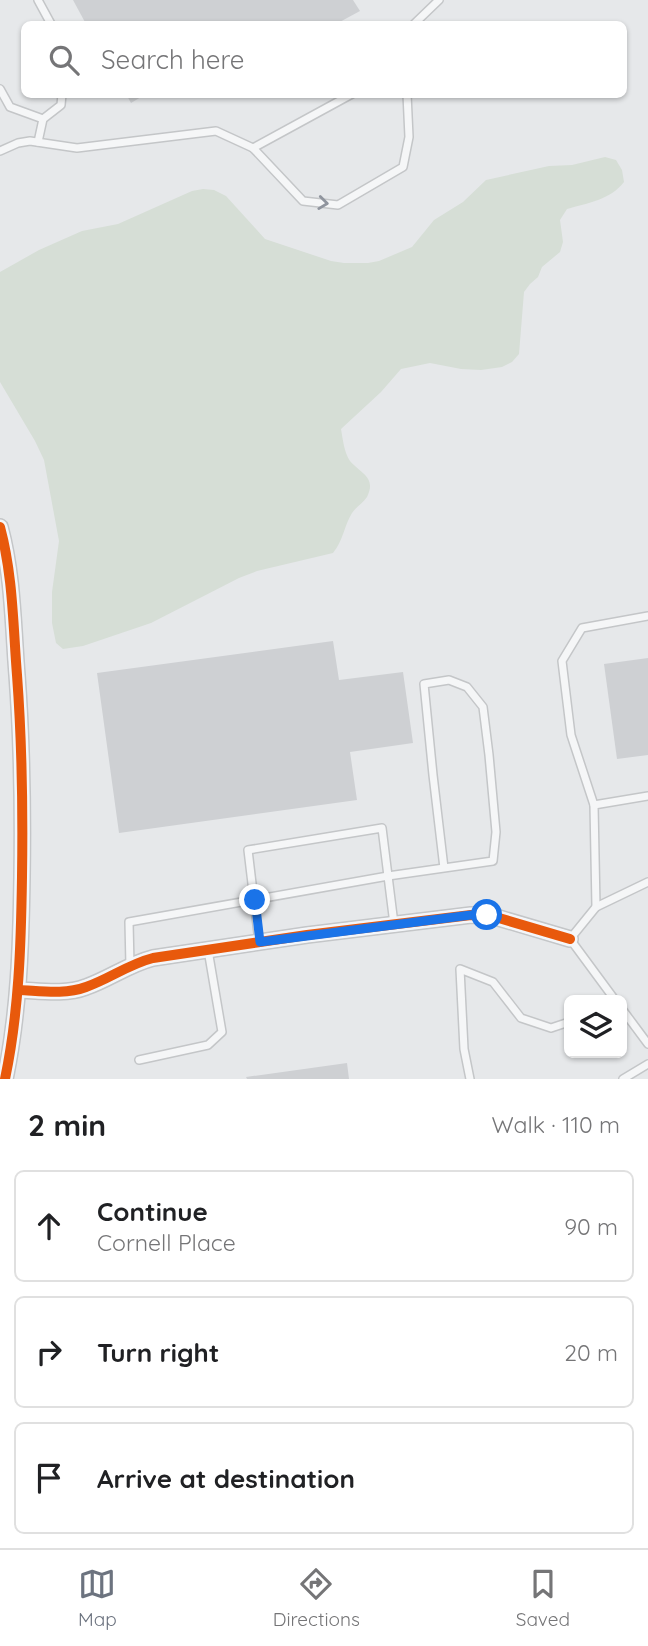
<!DOCTYPE html>
<html lang="en">
<head>
<meta charset="utf-8">
<style>
  :root { --surface:#fff; --page:#f2f2f2; --text:#202124; --muted:#757577; --line:#e0e0e0; --accent:#6c737f }
  body { margin:0; font-family:Quicksand,sans-serif; background:var(--page); color:var(--text) }
  .controls { position:absolute; right:21px; bottom:21px; display:grid; overflow:hidden; border-radius:10px; box-shadow:0 2px 5px #0004 }
  .controls button { width:63px; height:63px; display:grid; place-items:center; padding:0; border:0; border-bottom:2px solid var(--line); background:var(--surface); color:var(--text); font:35px sans-serif }
  .stop { position:absolute; width:21px; height:21px; margin:-16px; border:5px solid #1a73e8; border-radius:50%; background:#fff }
  .stop.end { background:#1a73e8; border-color:#fff; box-shadow:0 2px 7px #0008 }
  .list { margin:0; padding:0; list-style:none }
  h2 { display:flex; justify-content:space-between; align-items:center; height:91px; margin:0; padding:0 28px; font-size:30px }
  h2 small { font-size:23px; font-weight:400; color:var(--muted) }
  .list li { display:grid; grid-template-columns:46px 1fr auto; gap:21px; align-items:center; box-sizing:border-box; height:112px; margin:0 14px 14px; padding:0 14px; border:2px solid var(--line); border-radius:10px }
  .list b { display:block; font-size:26px; white-space:nowrap }
  .list p { margin:0; font-size:23px; white-space:nowrap; color:var(--muted) }
  .list em { font-size:23px; font-style:normal; color:var(--muted) }
  .icon { flex:none; width:38px; height:38px; fill:none; stroke:currentColor; stroke-width:2; stroke-linecap:round; stroke-linejoin:round }
  .map { position:relative; flex:none; width:648px; height:1079px; overflow:hidden }
  .search { position:absolute; background:var(--surface); box-shadow:0 2px 5px #0004; left:21px; right:21px; top:21px; height:77px; display:flex; align-items:center; gap:18px; box-sizing:border-box; padding:0 24px; border-radius:10px; color:var(--muted); font-size:26px }
  .sheet { height:469px; background:var(--surface) }
  nav { display:flex; justify-content:space-around; align-items:center; box-sizing:border-box; height:98px; border-top:2px solid var(--line); background:var(--surface); font-size:19px; color:var(--muted) }
  nav a { display:grid; justify-items:center; gap:4px }
  nav .on { color:var(--accent) }
  .map>svg:first-child { display:block }
  .green { fill:#d6ded6 }
  .building { fill:#ced0d3 }
  .lines { fill:none; stroke-linecap:round; stroke-linejoin:round }
  .lane-casing { stroke:#c4c6c8; stroke-width:10 }
  .street-casing { stroke:#c4c6c8; stroke-width:18 }
  .lane { stroke:#f5f6f7; stroke-width:7 }
  .street { stroke:#f5f6f7; stroke-width:14 }
  .cycleway-casing { stroke:#f4f6f9; stroke-width:15 }
  .cycleway { stroke:#e8590c; stroke-width:10 }
  .oneway { stroke:#90959e }
  .route { stroke:#1a73e8; stroke-width:9 }
</style>
</head>
<body>
<div class="map">
<svg width="648" height="1079" viewBox="0 0 648 1079">
  <rect width="100%" height="100%" fill="#e6e8ea"/>
  <path class="green" d="M605 157 616 160 622 170 624 182C610 200 588 203 567 209L560 220 563 242 560 252 542 267 538 277 530 284 524 292 519 354 512 362 502 367 481 370 461 369 430 363 401 369 381 392 341 429C343 440 344 452 350 461 360 473 377 477 367 497 363 503 356 507 352 513 344 526 343 541 333 553L257 571 239 578 151 623 83 646 63 649 56 643 52 623V592L59 541 44 460 35 441 0 382V272L39 250 82 231 118 224 192 191 203 189 214 190 226 196 265 239 331 261 344 263H368L379 261 412 247 434 220 463 202 486 180 549 166 572 165Z"/>
  <g class="building">
    <polygon points="73,0 353,0 360,11 336,24 86,24"/>
    <polygon points="126,94 146,94 131,103"/>
    <polygon points="333,641 339,680 403,672 413,743 350,752 357,800 119,833 97,673"/>
    <polygon points="648,658 648,755 617,759 604,664"/>
    <polygon points="347,1063 349,1079 247,1079 246,1077"/>
  </g>
  <g class="lines">
    <g class="lane-casing">
      <g id="lane">
        <polyline points="38,0 51,24"/>
        <polyline points="414,24 439,0"/>
        <polyline points="0,89 10,107 43,119"/>
        <polyline points="38,142 43,119 61,105 62,94"/>
        <polyline points="253,148 352,94"/>
        <polyline points="0,151 18,143 30,141 77,148 216,131 253,148 303,201 338,205 403,167 409,137 407,94"/>
        <polyline points="594,805 571,735 562,661 582,628 648,616"/>
        <polyline points="596,907 594,805 648,796"/>
        <polyline points="259,942 248,850 382,828 388,876 493,861 496,832 489,755 483,707 467,687 449,680 424,684 433,775 444,868"/>
        <polyline points="130,966 129,922 388,876 394,924"/>
        <polyline points="615,1000 570,939 596,907 648,882"/>
        <polyline points="622,1009 648,1044"/>
        <polyline points="139,1060 208,1045 222,1032 208,950"/>
        <polyline points="470,1079 464,1049 460,969 493,982 521,1018 551,1028 569,1022"/>
        <polyline points="623,1079 648,1064"/>
      </g>
    </g>
    <g class="street-casing">
      <g id="street">
        <path d="M0 527C13 575 13 625 17 675 22 742 23 810 22 877 21 945 19 1012 5 1079"/>
        <path d="M19 990C41 991 65 995 86 987 109 979 129 964 153 958L307 935 471 915 492 916 570 939"/>
      </g>
    </g>
    <use href="#lane" class="lane"/>
    <use href="#street" class="street"/>
    <g class="cycleway-casing">
      <g id="cycleway">
        <path d="M0 527C13 575 13 625 17 675 22 742 23 810 22 877 21 945 19 1012 5 1079"/>
        <path d="M19 990C41 991 65 995 86 987 109 979 129 964 153 958L307 935 471 915 492 916 570 939"/>
      </g>
    </g>
    <use href="#cycleway" class="cycleway"/>
  </g>
  <defs><path id="oneway-chevron" d="M-2-3.5L2.5 0L-2 3.5" fill="none" stroke-width="1.6" stroke-linecap="round" stroke-linejoin="round" transform="scale(1.75)"/></defs>
  <use class="oneway" href="#oneway-chevron" transform="translate(323 203) rotate(7)"/>
  <g class="lines">
    <polyline class="route" points="255,900 260,942 471,915 487,915"/>
  </g>
</svg>
<div class="controls">
<button><svg class="icon" aria-label="layers" viewBox="0 0 24 24"><path d="M12 4l9 5-9 5-9-5zM3 14l9 5 9-5"/></svg></button>
</div>
<div class="stop" style="left:487px;top:915px"></div>
<div class="stop end" style="left:255px;top:900px"></div>
<div class="search"><svg class="icon" aria-label="search" viewBox="0 0 24 24"><circle cx="10" cy="10" r="6"/><path d="M15 15l6 6"/></svg>Search here</div>
</div>
<section class="sheet">
<h2>2 min<small>Walk · 110 m</small></h2>
<ul class="list">
<li><svg class="icon" aria-label="ahead" viewBox="0 0 24 24"><path d="M12 20V5M6 11l6-6 6 6"/></svg><div><b>Continue</b><p>Cornell Place</p></div><em>90 m</em></li>
<li><svg class="icon" aria-label="right" viewBox="0 0 24 24"><path d="M7 20v-9h11M14 6l5 5-5 5"/></svg><div><b>Turn right</b></div><em>20 m</em></li>
<li><svg class="icon" aria-label="arrive" viewBox="0 0 24 24"><path d="M6 21V4h12l-3 4 3 4H6"/></svg><div><b>Arrive at destination</b></div></li>
</ul>
</section>
<nav>
<a class="on"><svg class="icon" aria-label="map" viewBox="0 0 24 24"><path d="M3 6l6-2 6 2 6-2v14l-6 2-6-2-6 2zM9 4v14M15 6v14"/></svg>Map</a>
<a><svg class="icon" aria-label="directions" viewBox="0 0 24 24"><path d="M12 3l9 9-9 9-9-9zM9 14v-3h6M13 9l2 2-2 2"/></svg>Directions</a>
<a><svg class="icon" aria-label="saved" viewBox="0 0 24 24"><path d="M7 4h10v16l-5-4-5 4z"/></svg>Saved</a>
</nav>
</body>
</html>
